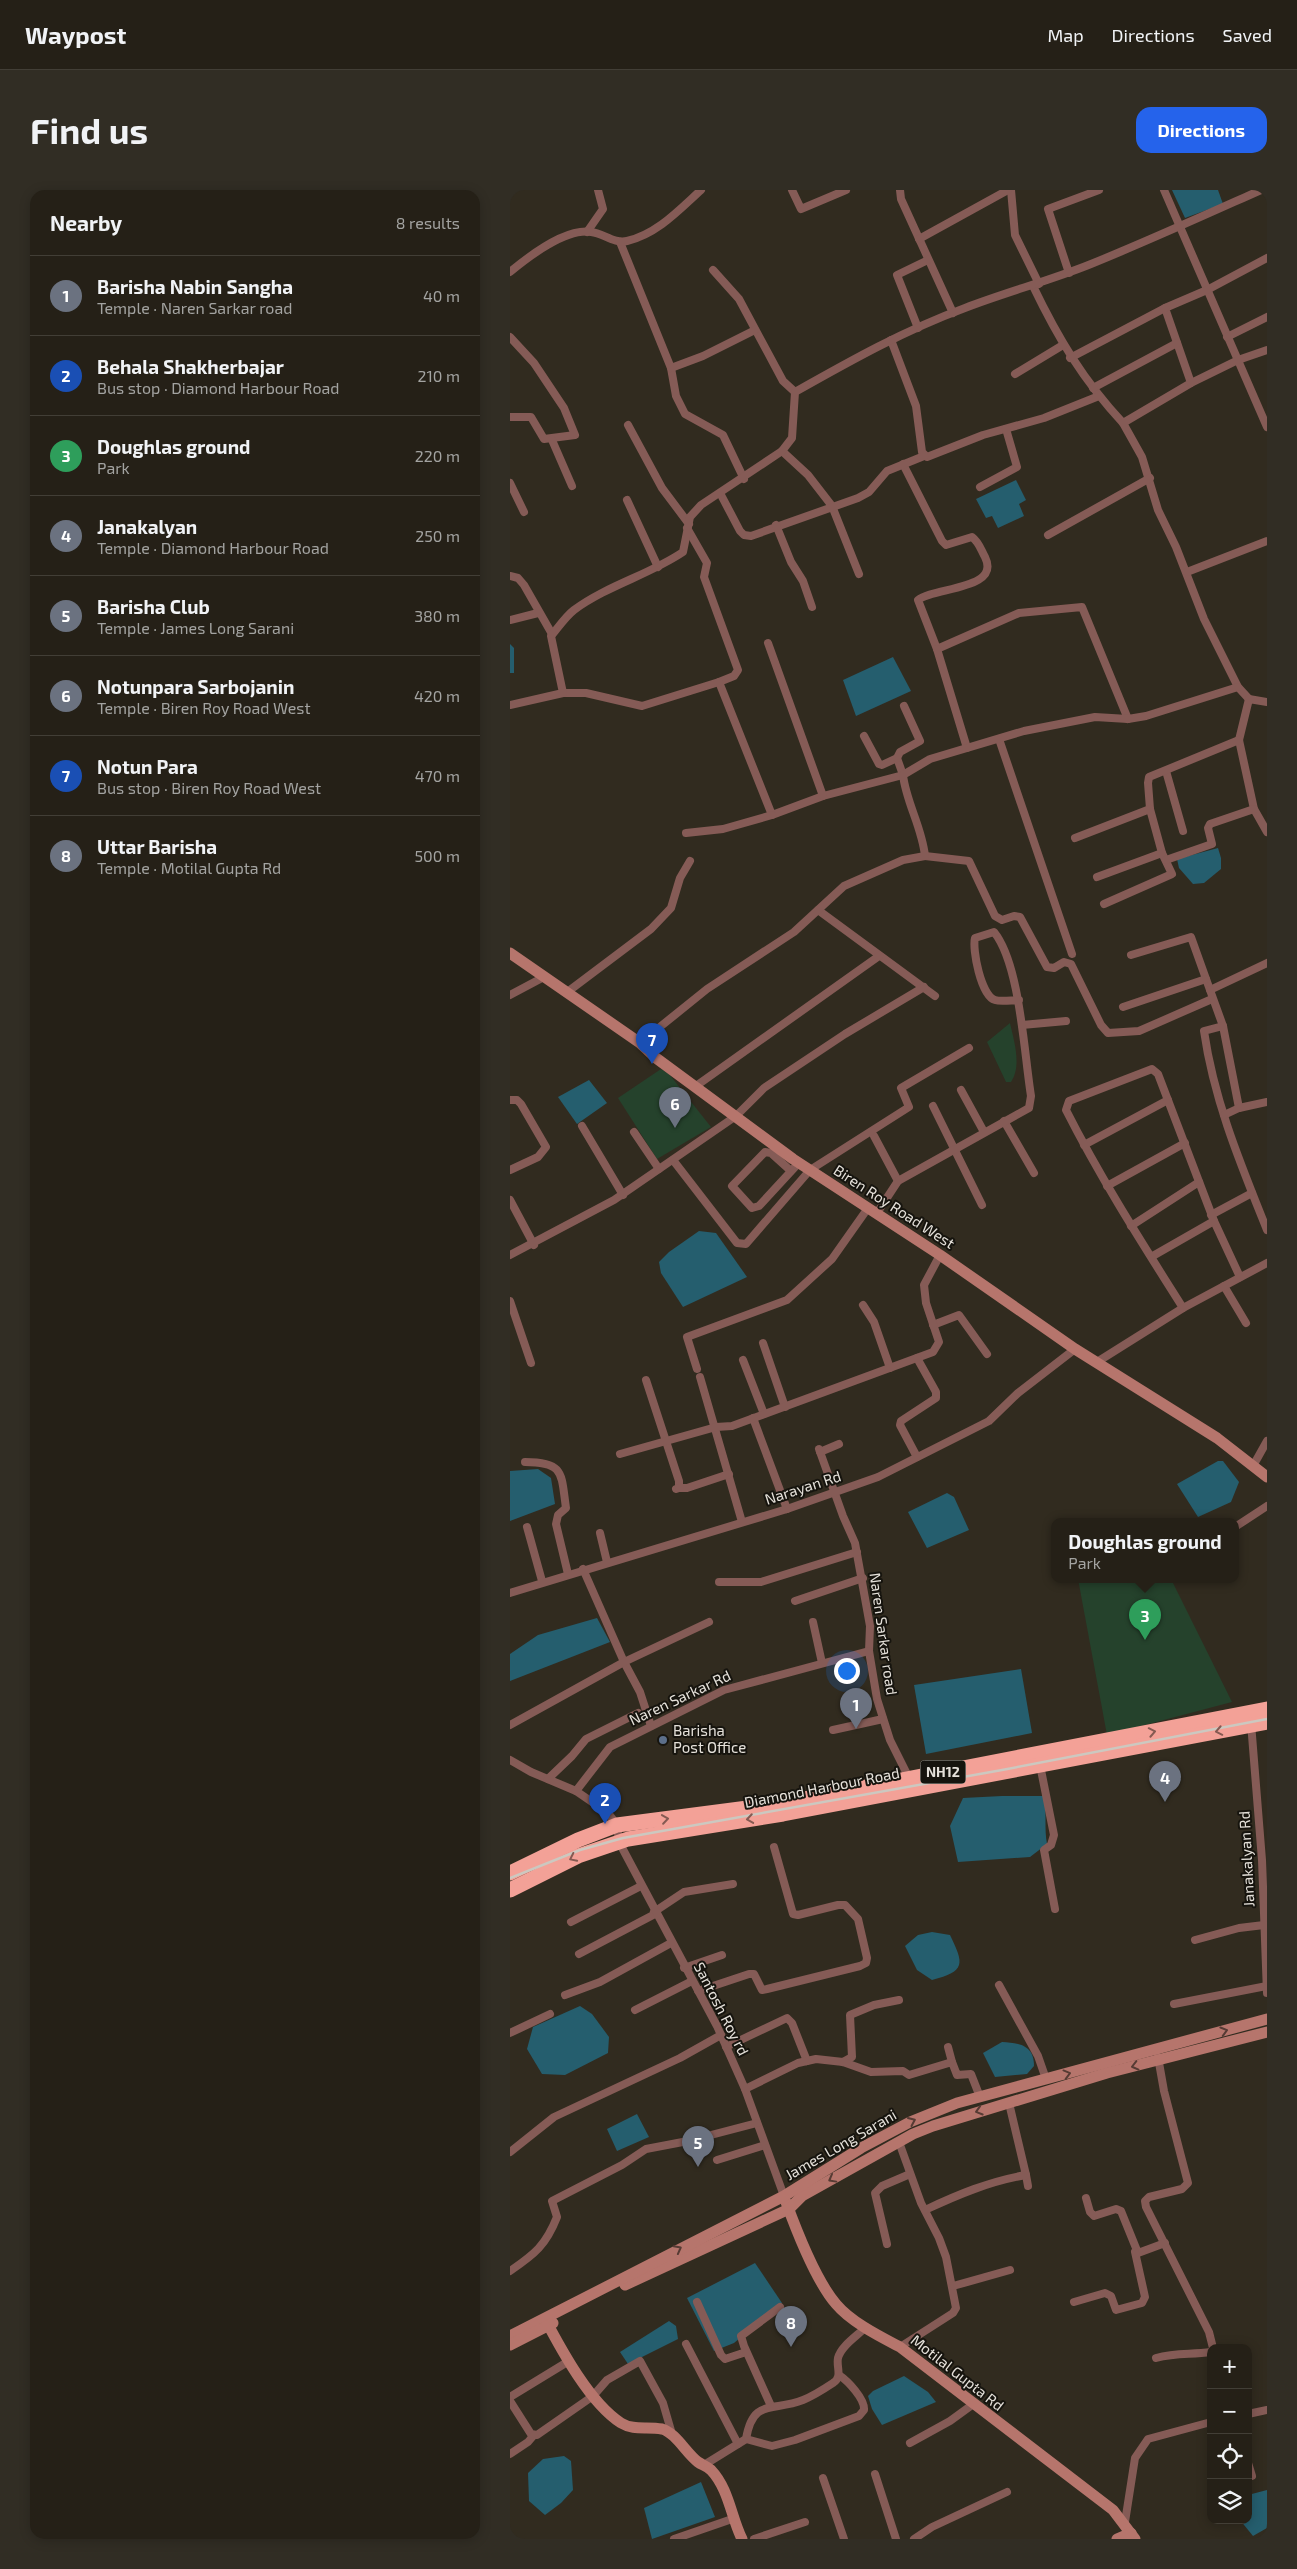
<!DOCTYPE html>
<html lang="en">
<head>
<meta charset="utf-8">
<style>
  :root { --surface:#252017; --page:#312d24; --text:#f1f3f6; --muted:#a3a3a1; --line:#423e36; --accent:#2563eb }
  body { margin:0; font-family:"Exo 2",sans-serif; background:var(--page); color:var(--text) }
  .controls { position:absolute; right:15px; bottom:15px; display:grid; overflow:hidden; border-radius:10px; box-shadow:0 2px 12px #0003 }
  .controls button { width:45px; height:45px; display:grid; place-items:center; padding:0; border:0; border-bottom:1px solid var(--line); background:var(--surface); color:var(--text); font:25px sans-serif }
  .you { position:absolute; left:336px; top:1480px; width:18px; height:18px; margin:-12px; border:4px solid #fff; border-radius:50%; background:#1a73e8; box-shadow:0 0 0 8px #1a73e833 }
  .badge { display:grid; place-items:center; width:32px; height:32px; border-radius:50%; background:var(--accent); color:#fff; font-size:16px; font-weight:700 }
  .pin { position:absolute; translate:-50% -41px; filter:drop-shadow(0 1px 2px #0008) }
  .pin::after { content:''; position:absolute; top:26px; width:18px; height:15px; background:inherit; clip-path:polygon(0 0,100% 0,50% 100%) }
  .popup { position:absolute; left:541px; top:1328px; width:188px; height:65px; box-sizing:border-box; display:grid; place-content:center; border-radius:10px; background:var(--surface); filter:drop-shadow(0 1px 4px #0005); font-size:16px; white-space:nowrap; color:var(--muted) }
  .popup b { font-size:19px; color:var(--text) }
  .popup::after { content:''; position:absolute; left:50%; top:100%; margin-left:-10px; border:10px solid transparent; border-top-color:var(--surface) }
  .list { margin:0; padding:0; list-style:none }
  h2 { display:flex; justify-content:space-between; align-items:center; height:65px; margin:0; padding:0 20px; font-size:21px }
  h2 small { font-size:16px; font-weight:400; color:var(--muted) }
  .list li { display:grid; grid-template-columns:32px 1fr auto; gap:15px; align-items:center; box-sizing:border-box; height:80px; padding:0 20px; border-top:1px solid var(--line) }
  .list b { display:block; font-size:19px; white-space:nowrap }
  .list p { margin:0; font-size:16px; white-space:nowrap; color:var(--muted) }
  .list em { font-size:16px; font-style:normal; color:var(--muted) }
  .icon { flex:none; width:28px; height:28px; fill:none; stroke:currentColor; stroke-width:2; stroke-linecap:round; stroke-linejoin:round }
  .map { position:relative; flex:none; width:757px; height:2349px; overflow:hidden; border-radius:15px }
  header { display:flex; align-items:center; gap:30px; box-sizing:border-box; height:70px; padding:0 25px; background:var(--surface); border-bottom:1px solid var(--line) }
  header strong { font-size:24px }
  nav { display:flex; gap:28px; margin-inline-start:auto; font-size:18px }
  .intro { display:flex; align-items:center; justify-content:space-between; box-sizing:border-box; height:120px; padding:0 30px }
  h1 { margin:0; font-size:35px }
  .button { padding:12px 22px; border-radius:15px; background:var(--accent); color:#fff; font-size:18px; font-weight:700 }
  main { display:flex; gap:30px; padding:0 30px }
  aside { flex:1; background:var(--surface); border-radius:15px; box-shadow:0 2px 12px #0003 }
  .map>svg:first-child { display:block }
  .green { fill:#25422c }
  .water { fill:#255e6e }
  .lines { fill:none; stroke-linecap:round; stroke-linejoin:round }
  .street { stroke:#855b56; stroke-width:8 }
  .secondary { stroke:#b6756c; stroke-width:11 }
  .highway { stroke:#f3a197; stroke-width:15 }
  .rail { stroke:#ccc8c0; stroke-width:2.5 }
  .oneway { stroke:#845a52 }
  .oneway2 { stroke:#563b34 }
  .service-dot { fill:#5c6f8a; stroke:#16140e; stroke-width:2 }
  .labels { text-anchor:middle; stroke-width:4; stroke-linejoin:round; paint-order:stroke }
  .shield { fill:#16140e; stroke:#a7a49d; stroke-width:1 }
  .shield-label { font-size:14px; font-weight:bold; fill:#e5e1da }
  .street-label { font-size:15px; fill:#e5e1da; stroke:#16140e }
  .poi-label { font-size:15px; fill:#e5e1da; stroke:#16140e; text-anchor:start }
</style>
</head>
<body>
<header>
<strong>Waypost</strong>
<nav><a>Map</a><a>Directions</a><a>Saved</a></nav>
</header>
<div class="intro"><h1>Find us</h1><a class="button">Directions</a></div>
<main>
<aside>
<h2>Nearby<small>8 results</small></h2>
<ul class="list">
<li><span class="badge" style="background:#6b7280">1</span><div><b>Barisha Nabin Sangha</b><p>Temple · Naren Sarkar road</p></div><em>40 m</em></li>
<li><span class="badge" style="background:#1a4fb4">2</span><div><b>Behala Shakherbajar</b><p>Bus stop · Diamond Harbour Road</p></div><em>210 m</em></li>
<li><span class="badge" style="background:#2e9e5b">3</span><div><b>Doughlas ground</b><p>Park</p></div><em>220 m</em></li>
<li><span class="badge" style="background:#6b7280">4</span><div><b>Janakalyan</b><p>Temple · Diamond Harbour Road</p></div><em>250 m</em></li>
<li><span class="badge" style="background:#6b7280">5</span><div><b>Barisha Club</b><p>Temple · James Long Sarani</p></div><em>380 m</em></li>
<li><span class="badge" style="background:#6b7280">6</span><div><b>Notunpara Sarbojanin</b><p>Temple · Biren Roy Road West</p></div><em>420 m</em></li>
<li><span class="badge" style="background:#1a4fb4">7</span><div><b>Notun Para</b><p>Bus stop · Biren Roy Road West</p></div><em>470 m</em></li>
<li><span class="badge" style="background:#6b7280">8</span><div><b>Uttar Barisha</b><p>Temple · Motilal Gupta Rd</p></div><em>500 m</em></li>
</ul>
</aside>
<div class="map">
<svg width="757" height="2349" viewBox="0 0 757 2349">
  <rect width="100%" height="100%" fill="#312b1f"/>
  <g class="green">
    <path d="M500 833C504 851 512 876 501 892H496L477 852Z"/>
    <polygon points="151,879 159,884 201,937 147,969 108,908"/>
    <polygon points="568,1389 661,1389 722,1512 597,1545"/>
  </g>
  <g class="water">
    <polygon points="662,0 708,0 713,14 675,28"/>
    <polygon points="506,290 516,310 509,314 514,326 488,338 482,326 476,328 466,309"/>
    <polygon points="0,454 4,458 4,483 0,483"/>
    <polygon points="383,467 401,501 346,526 333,490"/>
    <polygon points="708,658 711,668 711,679 694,693 683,694 669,678 667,669"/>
    <polygon points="79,890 97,913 67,934 48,907"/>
    <polygon points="189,1041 206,1043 237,1087 173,1117 151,1083 149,1072 159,1062"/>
    <polygon points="708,1271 713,1271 729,1292 721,1312 688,1327 667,1294"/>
    <polygon points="28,1279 41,1288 45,1314 0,1331 0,1281"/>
    <polygon points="437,1303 444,1307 459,1340 417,1358 398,1322"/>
    <polygon points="87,1428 100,1452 0,1491 0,1464 28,1445"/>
    <polygon points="511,1479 522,1543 416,1564 404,1495"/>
    <path d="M492 1606H534C537 1623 534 1638 537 1654L520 1667 448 1672 440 1636 453 1608Z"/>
    <path d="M422 1742 440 1745C454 1774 456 1781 422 1790L407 1780 395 1756 408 1745Z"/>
    <polygon points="70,1816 82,1824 99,1847 98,1863 55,1885 32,1884 17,1859 23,1837"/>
    <path d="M492 1852C509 1853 524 1855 524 1876L517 1884 485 1887 473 1863Z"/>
    <polygon points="127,1924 139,1947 107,1961 97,1939"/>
    <polygon points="245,2073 272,2113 224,2153 204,2161 177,2108"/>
    <polygon points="159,2131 166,2136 168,2149 118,2174 110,2162"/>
    <polygon points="394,2186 418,2202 426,2212 372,2235 362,2219 358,2206 363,2201"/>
    <polygon points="54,2266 61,2271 63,2300 51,2313 35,2325 19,2311 18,2283 33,2269"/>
    <polygon points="191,2292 205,2327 142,2349 134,2318"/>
    <polygon points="757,2300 757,2338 743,2346 730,2330 738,2330 738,2305"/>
  </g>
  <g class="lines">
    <g class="street">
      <polyline points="282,0 291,19 336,0"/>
      <polyline points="390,0 391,9 443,123"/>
      <polyline points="501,0 505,45 529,94"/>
      <polyline points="654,0 757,237"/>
      <polyline points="77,42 93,19 88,0"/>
      <polyline points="409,49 498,0"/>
      <polyline points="110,52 161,178 166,206 175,224 213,245 234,289"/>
      <polyline points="203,80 229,109 273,191 285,202"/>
      <path d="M0 82C18 67 56 38 81 42 93 43 104 54 117 51 147 44 169 20 191 0"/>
      <polyline points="559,83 538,19 589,0"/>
      <path d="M523 96C548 148 573 190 613 233L681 193 655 118 697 100 757 68"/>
      <polyline points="408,138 387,85 418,70"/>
      <polyline points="0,147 24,173 54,218 65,245 34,249 21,227 0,227"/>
      <polyline points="717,147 757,127"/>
      <polyline points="381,150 406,216 412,262 417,267 473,245 534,228 589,206"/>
      <polyline points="560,168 655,118"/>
      <polyline points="161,178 193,166 245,140"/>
      <polyline points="505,184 553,155"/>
      <polyline points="681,193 728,170 757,160"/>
      <polyline points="583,198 667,153"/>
      <polyline points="613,233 632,267 648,320 666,357 694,429 728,497 739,509"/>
      <polyline points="118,235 152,298 179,334"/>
      <polyline points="42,250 62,296"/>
      <polyline points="272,261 298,285 322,316 349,384"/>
      <path d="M393 274 432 351 436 355 462 347C469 352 471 360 475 367 491 400 424 397 408 410L427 459 509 423 572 417 618 529"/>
      <polyline points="0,293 14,322"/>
      <polyline points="470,297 507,277 496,239"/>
      <polyline points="210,303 230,341 234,345 241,346 348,308 359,302 377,281 414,266"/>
      <polyline points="117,310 148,377"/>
      <polyline points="266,335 281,372 293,391 302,417"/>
      <polyline points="177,338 197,373 194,387 228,480 224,486 209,492 262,625 313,606 393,585 387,568 372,575 369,574 354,546"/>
      <polyline points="538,345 640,288"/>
      <polyline points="677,382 757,351"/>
      <polyline points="0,386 8,388 14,395 42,444"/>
      <polyline points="0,430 28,423"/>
      <polyline points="258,453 313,606"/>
      <polyline points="427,459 457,558"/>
      <polyline points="53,503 76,503 132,516 209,492"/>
      <polyline points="757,512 739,509 729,550 744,619 757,642"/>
      <path d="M0 515 53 503 41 446C48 438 55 427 64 420 98 395 139 385 173 362L180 327 191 315 272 261 282 248 285 202C340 171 395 140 455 118 496 102 539 91 581 74 638 51 695 25 751 0"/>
      <polyline points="489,549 562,764"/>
      <polyline points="387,568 390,562 410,551 394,516"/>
      <polyline points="656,581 673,641"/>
      <polyline points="640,619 638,593 639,587 729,550"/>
      <polyline points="176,643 213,639 262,625"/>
      <polyline points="565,648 640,619 652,663 662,684 594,714"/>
      <polyline points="415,666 459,671 485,726 492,730 504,726 510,727 537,777 544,778 554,772 561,774 591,835 598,843 629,841 702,809"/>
      <polyline points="656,670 702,654 698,638 700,634 744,619"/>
      <polyline points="587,687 652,663"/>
      <polyline points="308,720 425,806"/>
      <polyline points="621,765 681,747 700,800"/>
      <path d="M757 773 700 800 713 836 694 841C704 911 731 975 757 1040"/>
      <polyline points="56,803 141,739 161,718 170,688 180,671"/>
      <polyline points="0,805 32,788"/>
      <polyline points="613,817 696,789"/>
      <polyline points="512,835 556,831"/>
      <polyline points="713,836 729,918"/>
      <path d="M130 853 197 799 284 742 334 696 393 670 415 666C412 637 396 612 393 585L420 569 514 541 585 527 618 529 636 526 728 497"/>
      <polyline points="186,896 369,766"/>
      <polyline points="451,900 474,942"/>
      <polyline points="0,910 7,910 11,914 36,957 28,967 0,980"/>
      <polyline points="423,916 472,1015"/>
      <polyline points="714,925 729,918 757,912"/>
      <polyline points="494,931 524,983"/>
      <polyline points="72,936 113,1005"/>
      <polyline points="124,942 149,979"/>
      <polyline points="364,946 388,991"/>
      <polyline points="574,955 658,910"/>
      <polyline points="163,970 227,1053 236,1054 300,980 399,917 391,898 459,858"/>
      <polyline points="281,981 261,963 255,962 222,996 242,1018 249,1016 285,977 289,973"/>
      <polyline points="597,996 675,953"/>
      <polyline points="0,1010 24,1055"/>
      <path d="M367 1023 388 991 519 918 521 906C514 863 510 774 484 742L465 748C462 759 471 806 485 810 491 812 502 810 509 810"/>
      <polyline points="701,1025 742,1003"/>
      <polyline points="704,1031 730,1087"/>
      <polyline points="621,1036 689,992"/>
      <polyline points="0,1065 104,1010 226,926 254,898 335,844 414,797"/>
      <path d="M641 1067 704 1031 648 884 642 879 559 911 556 920C591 989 632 1053 673 1118"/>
      <polyline points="714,1096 736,1133"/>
      <polyline points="0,1111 21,1173"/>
      <polyline points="353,1115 364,1132 380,1178"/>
      <polyline points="423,1135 449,1125 477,1164"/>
      <polyline points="253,1153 275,1217"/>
      <polyline points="233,1170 254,1224"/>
      <polyline points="587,1172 673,1118 757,1073"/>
      <polyline points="187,1179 177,1147 277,1110 322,1069 358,1018"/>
      <polyline points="190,1187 232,1332"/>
      <polyline points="136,1190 169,1291 169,1298 166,1299"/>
      <polyline points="243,1228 277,1319"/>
      <polyline points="309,1259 333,1326 345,1353 360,1436 359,1461 367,1509 380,1550 399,1588"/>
      <polyline points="310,1262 329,1254"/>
      <polyline points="110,1264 206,1237 222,1236 423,1162 429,1152 416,1113 414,1095 430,1065"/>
      <polyline points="407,1267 390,1235 391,1231 426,1208 426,1202 407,1168"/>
      <path d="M15 1272C55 1272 51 1284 56 1318L48 1325 46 1334 58 1384"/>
      <polyline points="743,1276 757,1251"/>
      <polyline points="169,1298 177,1298 219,1284"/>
      <polyline points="17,1337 32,1391"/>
      <polyline points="725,1337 757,1316"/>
      <polyline points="90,1343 97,1372"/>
      <polyline points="73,1379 114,1472 130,1502 141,1536"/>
      <polyline points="209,1392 251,1392 347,1362"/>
      <polyline points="0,1403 277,1319 368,1287 479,1231 508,1203 565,1159"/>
      <polyline points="285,1411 353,1388"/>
      <polyline points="303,1432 312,1473"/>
      <polyline points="741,1533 752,1670 757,1803"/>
      <polyline points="0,1535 114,1472 199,1432"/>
      <polyline points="323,1540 373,1529"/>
      <polyline points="0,1570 21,1582 66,1601"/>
      <polyline points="530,1575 544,1645 541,1655 534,1660 545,1719"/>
      <polyline points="38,1589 62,1566 76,1549 128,1523"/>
      <polyline points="144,1722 174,1702 223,1694"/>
      <polyline points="61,1732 131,1696"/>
      <polyline points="685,1750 729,1738 754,1735"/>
      <polyline points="69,1764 145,1724"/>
      <polyline points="174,1778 212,1765"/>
      <polyline points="489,1795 528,1866 536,1889"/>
      <polyline points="188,1801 239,1784 244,1784 252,1800 257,1799 350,1776 356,1773 357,1768 348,1729 335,1715 328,1715 288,1725 283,1724 264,1657"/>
      <polyline points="55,1805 90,1792 161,1753"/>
      <polyline points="664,1814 757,1796"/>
      <polyline points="125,1820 182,1791"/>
      <polyline points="0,1843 40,1824"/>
      <polyline points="216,1857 277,1828 282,1833 297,1871"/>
      <polyline points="438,1857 442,1872"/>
      <polyline points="648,1867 654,1901 678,1993 672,1999 639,2007 635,2011 636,2017 699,2142 703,2158"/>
      <polyline points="333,1872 342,1867 340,1825 364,1815 389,1810"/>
      <polyline points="235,1899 288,1873 306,1869 333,1872 361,1882 393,1881 399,1885 442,1872 447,1885 461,1884 470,1907"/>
      <polyline points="389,1952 411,2013 429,2048 436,2067 446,2118 443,2123 390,2157"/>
      <polyline points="0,1962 44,1927 170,1868 211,1845"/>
      <polyline points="207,1970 255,1955"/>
      <polyline points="516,1985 518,1996"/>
      <polyline points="274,2006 235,1899 207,1836 109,1652 107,1635 98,1623 66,1601 100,1557 214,1500 359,1461"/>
      <polyline points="576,2008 580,2022 584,2026 606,2019 611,2021 628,2063 655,2053"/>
      <path d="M415 2020C447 2005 480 1991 516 1985L499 1913"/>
      <polyline points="377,2054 365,2003 372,1996 400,1984"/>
      <path d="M0 2081C25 2064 36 2055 47 2027L42 2011 112 1975 136 1959 178 1951 247 1933"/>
      <polyline points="443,2096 500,2080"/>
      <polyline points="187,2112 211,2165 215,2169 236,2162"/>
      <polyline points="564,2112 595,2103 601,2106 606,2120 632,2113 635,2107 625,2062"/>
      <polyline points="176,2154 228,2254"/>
      <path d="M646 2168C667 2162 680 2165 701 2162"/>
      <polyline points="0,2207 59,2171"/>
      <polyline points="0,2211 21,2244 27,2245 83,2206 97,2190 130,2171 153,2213 162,2244"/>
      <polyline points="261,2216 234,2156 231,2146 270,2117"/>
      <polyline points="738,2224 757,2220"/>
      <path d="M236 2249 262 2256 285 2250 349 2226 354 2220C355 2209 338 2191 329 2185"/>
      <polyline points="400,2253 440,2231 462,2215"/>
      <polyline points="0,2264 18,2252 24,2245"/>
      <polyline points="738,2273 742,2286"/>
      <path d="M194 2275 236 2249C243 2208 262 2222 293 2210 303 2206 314 2199 323 2193 333 2187 326 2177 328 2168 331 2156 347 2146 356 2137"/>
      <polyline points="365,2284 386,2349"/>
      <polyline points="313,2288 334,2349"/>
      <polyline points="615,2332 625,2268 638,2249 701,2232"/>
      <polyline points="164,2349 225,2328"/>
      <polyline points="244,2349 295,2332"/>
      <polyline points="404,2349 422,2337 497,2302"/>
    </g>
    <g class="secondary">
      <polyline points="0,763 130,853 146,868 283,969 430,1065 565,1159 707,1248 757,1287"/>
      <path d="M276 2012C287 2042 306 2091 326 2114 341 2132 369 2146 390 2157L603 2320 625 2349"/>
      <polyline points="115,2095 279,2019 292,2006 403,1944 423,1936 597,1883 757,1842"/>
      <path d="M35 2129C52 2161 80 2213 111 2233 124 2241 137 2236 152 2239 166 2243 176 2263 188 2272 192 2275 197 2276 201 2280 219 2299 221 2327 232 2349"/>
      <polyline points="0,2146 274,2006 351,1958 400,1932 447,1913 757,1829"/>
      <polyline points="0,2155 43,2133"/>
      <polyline points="607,2349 621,2343"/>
    </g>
    <g class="highway">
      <polyline points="0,1683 68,1650 107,1635 268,1614 757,1519"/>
      <polyline points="0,1700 68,1666 118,1649 273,1624 757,1532"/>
    </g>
    <polyline class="rail" points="0,1688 70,1660 113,1648 492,1580 757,1529"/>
  </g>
  <defs><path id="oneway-chevron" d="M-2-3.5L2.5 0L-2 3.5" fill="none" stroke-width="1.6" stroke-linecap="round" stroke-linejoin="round" transform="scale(1.25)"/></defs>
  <g class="oneway">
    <use href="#oneway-chevron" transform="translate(709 1541) rotate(169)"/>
    <use href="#oneway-chevron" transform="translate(642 1542) rotate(-11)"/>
    <use href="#oneway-chevron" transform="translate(155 1629) rotate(-8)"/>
    <use href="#oneway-chevron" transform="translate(240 1629) rotate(171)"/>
    <use href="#oneway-chevron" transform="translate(63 1668) rotate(154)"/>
  </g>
  <g class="oneway2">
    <use href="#oneway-chevron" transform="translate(714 1841) rotate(-16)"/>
    <use href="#oneway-chevron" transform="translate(625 1876) rotate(166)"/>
    <use href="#oneway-chevron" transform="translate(557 1884) rotate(-15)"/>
    <use href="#oneway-chevron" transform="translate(469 1921) rotate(163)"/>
    <use href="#oneway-chevron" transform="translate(402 1931) rotate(-24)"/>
    <use href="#oneway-chevron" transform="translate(322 1989) rotate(151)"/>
    <use href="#oneway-chevron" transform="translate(168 2059) rotate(-28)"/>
  </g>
  <circle class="service-dot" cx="153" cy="1550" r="5"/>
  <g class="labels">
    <rect class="shield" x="410.5" y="1570.5" width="45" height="23" rx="4"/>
    <g class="shield-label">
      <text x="433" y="1587">NH12</text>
    </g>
    <g class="street-label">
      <text transform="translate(384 1017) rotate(33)" y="5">Biren Roy Road West</text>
      <text transform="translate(293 1298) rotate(-18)" y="5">Narayan Rd</text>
      <text transform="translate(373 1444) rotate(82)" y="5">Naren Sarkar road</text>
      <text transform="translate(170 1508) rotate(-25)" y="5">Naren Sarkar Rd</text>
      <text transform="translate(312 1598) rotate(-11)" y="5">Diamond Harbour Road</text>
      <text transform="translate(737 1669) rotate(-93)" y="5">Janakalyan Rd</text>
      <text transform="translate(211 1819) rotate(63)" y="5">Santosh Roy rd</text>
      <text transform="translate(331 1955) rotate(-30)" y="5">James Long Sarani</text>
      <text transform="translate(447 2183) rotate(38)" y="5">Motilal Gupta Rd</text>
    </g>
    <g class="poi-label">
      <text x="163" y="1546">Barisha<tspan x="163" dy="17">Post Office</tspan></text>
    </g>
  </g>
</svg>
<div class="controls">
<button>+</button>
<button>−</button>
<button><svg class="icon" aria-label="locate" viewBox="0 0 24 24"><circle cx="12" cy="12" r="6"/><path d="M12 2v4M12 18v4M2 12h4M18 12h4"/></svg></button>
<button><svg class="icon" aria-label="layers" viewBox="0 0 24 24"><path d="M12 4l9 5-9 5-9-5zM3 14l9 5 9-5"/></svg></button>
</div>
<div class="you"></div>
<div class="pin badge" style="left:346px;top:1539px;background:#6b7280">1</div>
<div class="pin badge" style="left:95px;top:1634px;background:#1a4fb4">2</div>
<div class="pin badge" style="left:635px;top:1450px;background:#2e9e5b">3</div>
<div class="popup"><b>Doughlas ground</b>Park</div>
<div class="pin badge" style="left:655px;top:1612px;background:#6b7280">4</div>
<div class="pin badge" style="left:188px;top:1977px;background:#6b7280">5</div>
<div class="pin badge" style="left:165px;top:938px;background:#6b7280">6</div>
<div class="pin badge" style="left:142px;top:874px;background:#1a4fb4">7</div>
<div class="pin badge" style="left:281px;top:2157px;background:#6b7280">8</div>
</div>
</main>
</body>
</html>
